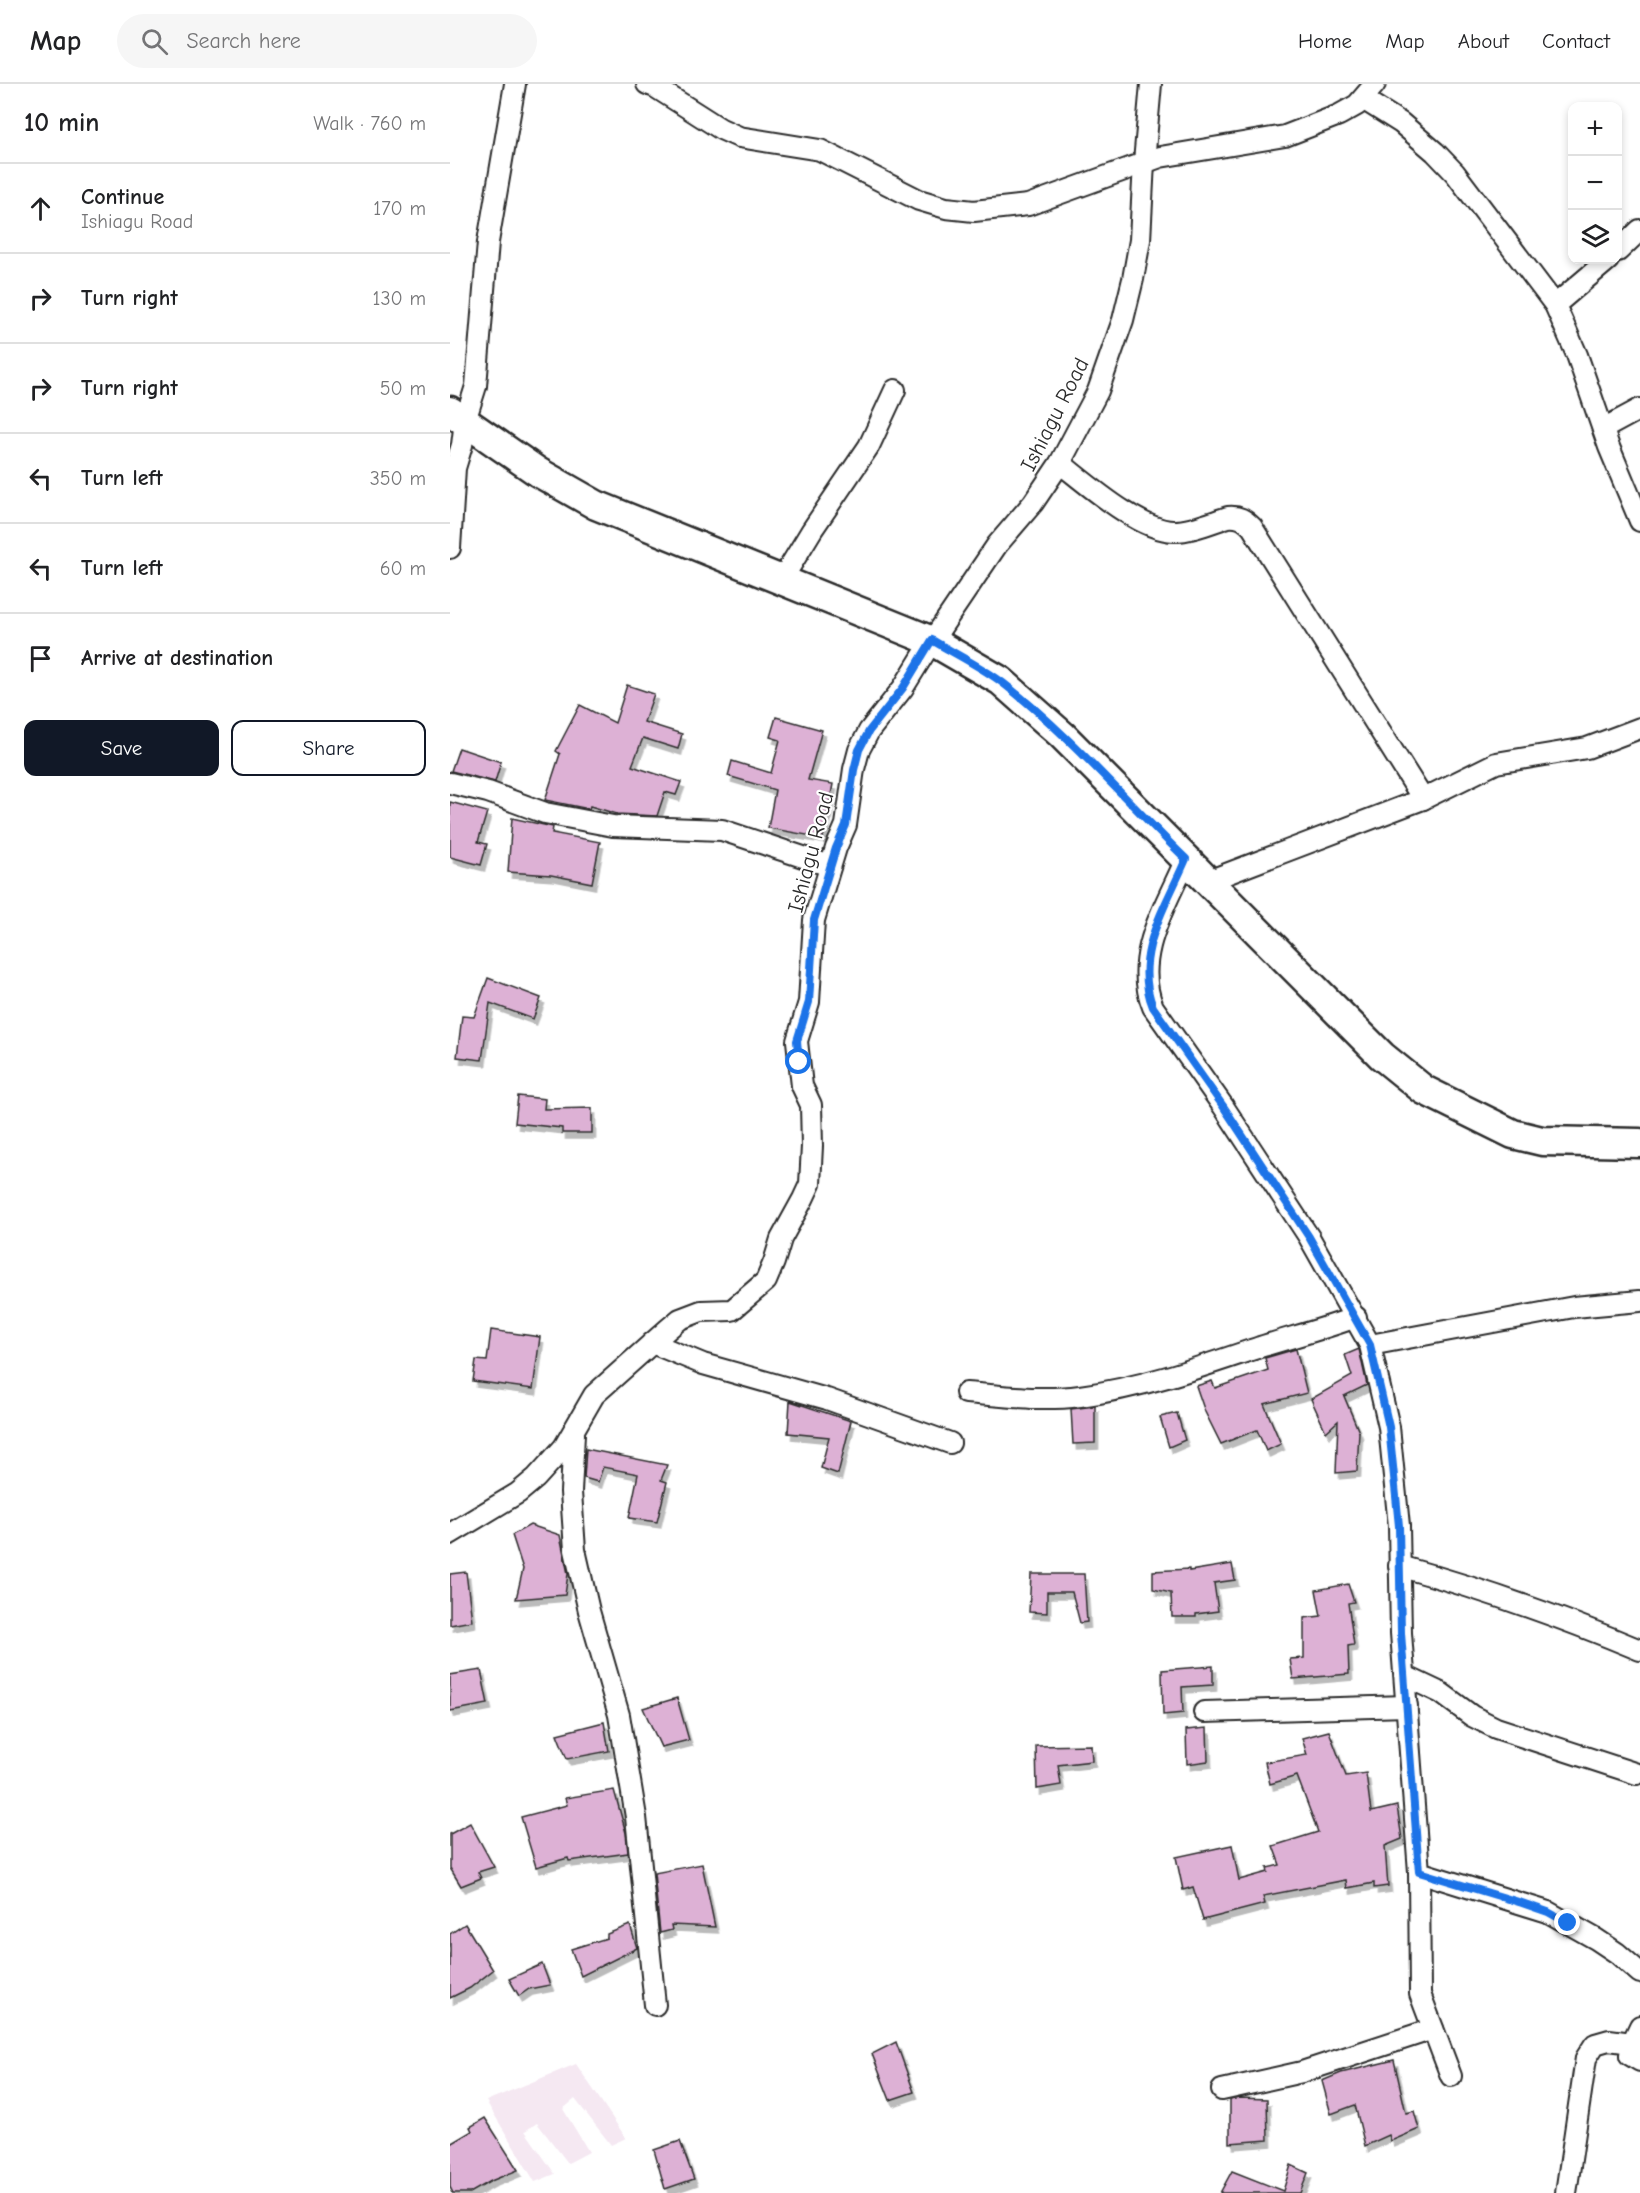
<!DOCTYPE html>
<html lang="en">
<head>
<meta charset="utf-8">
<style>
  :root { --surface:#fff; --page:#f6f6f6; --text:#202124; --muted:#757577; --line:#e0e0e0; --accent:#111827 }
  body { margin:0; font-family:"Comic Neue",sans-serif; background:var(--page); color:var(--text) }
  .controls { position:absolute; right:18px; top:18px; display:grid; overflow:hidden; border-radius:12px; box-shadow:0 3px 9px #0003 }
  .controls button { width:54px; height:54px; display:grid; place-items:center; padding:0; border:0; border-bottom:2px solid var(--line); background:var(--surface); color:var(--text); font:30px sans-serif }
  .stop { position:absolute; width:18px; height:18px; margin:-14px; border:4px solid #1a73e8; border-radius:50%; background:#fff }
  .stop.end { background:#1a73e8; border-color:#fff; box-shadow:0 2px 6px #0008 }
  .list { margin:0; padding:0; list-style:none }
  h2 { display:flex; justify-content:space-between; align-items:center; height:78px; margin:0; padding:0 24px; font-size:26px }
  h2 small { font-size:20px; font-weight:400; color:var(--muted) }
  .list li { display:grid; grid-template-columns:39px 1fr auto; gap:18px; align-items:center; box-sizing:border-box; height:90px; padding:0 24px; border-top:2px solid var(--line) }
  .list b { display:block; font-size:22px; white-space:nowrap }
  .list p { margin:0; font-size:20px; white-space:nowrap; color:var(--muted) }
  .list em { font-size:20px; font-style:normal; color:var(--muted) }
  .actions { display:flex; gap:12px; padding:18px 24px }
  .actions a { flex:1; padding:14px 0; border:2px solid var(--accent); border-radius:12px; text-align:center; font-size:21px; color:var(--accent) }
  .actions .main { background:var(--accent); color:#fff }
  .icon { flex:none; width:33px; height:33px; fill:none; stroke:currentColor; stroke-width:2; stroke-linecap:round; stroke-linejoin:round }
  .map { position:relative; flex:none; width:1190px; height:2109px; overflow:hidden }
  header { display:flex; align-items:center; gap:36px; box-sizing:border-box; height:84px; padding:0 30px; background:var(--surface); border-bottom:2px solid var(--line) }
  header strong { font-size:28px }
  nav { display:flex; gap:33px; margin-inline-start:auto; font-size:21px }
  .search { width:420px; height:54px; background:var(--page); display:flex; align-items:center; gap:15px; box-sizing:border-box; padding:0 21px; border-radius:33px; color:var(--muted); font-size:22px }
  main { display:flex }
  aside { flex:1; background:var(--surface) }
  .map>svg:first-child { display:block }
  .built { fill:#f5e8f2 }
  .building { fill:#ddb1d5; stroke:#2b2b2b; stroke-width:1.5; filter:url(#shadow) }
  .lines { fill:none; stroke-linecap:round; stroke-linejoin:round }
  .minor-casing { stroke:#2b2b2b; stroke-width:24 }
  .secondary-casing { stroke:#2b2b2b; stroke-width:33 }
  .minor { stroke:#fff; stroke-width:20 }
  .secondary { stroke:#fff; stroke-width:28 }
  .route { stroke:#1a73e8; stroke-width:8 }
  .labels { text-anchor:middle; stroke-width:4.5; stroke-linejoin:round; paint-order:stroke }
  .street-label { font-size:22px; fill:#2b2b2b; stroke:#fff }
</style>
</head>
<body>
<header>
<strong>Map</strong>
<div class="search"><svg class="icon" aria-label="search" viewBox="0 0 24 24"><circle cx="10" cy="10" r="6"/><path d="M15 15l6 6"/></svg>Search here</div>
<nav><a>Home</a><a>Map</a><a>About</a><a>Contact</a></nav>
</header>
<main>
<aside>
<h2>10 min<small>Walk · 760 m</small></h2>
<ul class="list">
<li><svg class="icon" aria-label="ahead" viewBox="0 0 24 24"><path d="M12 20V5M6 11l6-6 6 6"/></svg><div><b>Continue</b><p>Ishiagu Road</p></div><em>170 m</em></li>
<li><svg class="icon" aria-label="right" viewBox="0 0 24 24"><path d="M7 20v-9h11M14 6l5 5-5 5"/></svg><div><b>Turn right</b></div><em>130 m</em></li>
<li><svg class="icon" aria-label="right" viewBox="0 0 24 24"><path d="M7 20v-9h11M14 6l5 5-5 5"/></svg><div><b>Turn right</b></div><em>50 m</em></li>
<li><svg class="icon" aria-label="left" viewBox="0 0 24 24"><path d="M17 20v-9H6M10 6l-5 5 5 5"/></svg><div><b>Turn left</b></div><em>350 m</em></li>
<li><svg class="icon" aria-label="left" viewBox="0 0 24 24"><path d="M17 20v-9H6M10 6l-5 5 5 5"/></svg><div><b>Turn left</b></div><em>60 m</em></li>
<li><svg class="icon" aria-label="arrive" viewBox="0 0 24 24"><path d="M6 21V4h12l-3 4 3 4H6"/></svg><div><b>Arrive at destination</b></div></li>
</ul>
<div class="actions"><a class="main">Save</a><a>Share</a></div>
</aside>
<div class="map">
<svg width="1190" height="2109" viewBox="0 0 1190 2109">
  <defs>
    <filter id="shadow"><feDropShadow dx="3.5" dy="6" stdDeviation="0" flood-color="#0004"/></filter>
  </defs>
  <rect width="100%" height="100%" fill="#fff"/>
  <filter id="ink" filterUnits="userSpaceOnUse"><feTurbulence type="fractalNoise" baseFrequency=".0167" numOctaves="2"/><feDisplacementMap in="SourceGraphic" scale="12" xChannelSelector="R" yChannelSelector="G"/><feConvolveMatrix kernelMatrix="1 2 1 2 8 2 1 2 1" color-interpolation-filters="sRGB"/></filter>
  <g filter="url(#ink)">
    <polygon class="built" points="126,1980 176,2054 161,2061 125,2015 113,2025 139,2068 118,2079 87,2039 75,2047 105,2090 85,2098 36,2017"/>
    <g class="building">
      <polygon points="177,601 204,610 194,638 232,650 228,665 193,654 182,682 231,698 226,711 215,708 207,732 167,730 140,722 139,725 95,716 110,670 106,667 130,621 165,639"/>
      <polygon points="326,633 372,646 358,696 383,700 373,754 318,744 325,706 278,692 282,677 321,689 330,656 320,653"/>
      <polygon points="9,664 51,678 45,698 1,687"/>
      <polygon points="0,718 37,728 28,758 37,760 31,781 0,773"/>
      <polygon points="62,734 103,743 102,749 150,758 142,799 101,791 58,788"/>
      <polygon points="38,894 91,914 83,935 40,919 32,976 7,973 12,932 24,933"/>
      <polygon points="68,1012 95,1015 94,1025 142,1024 142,1049 112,1049 112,1044 65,1039"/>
      <polygon points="41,1246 90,1253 83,1305 23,1297 26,1276 37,1277"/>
      <polygon points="846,1265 857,1309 814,1320 831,1360 816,1367 807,1346 771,1360 755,1328 746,1302 762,1297 765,1304 818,1286 815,1274"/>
      <polygon points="909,1265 917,1301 894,1312 909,1348 907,1387 886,1389 888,1337 876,1348 861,1315 902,1292 895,1271"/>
      <polygon points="340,1317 401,1337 388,1390 371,1384 379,1353 338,1349"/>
      <polygon points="645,1322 645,1359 623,1360 621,1325"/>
      <polygon points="727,1329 735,1356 719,1363 710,1333"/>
      <polygon points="136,1365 217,1381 211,1396 217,1398 207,1438 179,1434 188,1390 153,1383 148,1398 134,1394"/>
      <polygon points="80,1441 110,1451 118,1490 115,1511 66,1515 73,1485 62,1451"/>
      <polygon points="782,1480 785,1496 764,1499 768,1527 746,1530 746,1533 722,1533 721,1509 703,1505 703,1487 739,1485 739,1487"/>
      <polygon points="16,1488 22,1537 0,1541 0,1490"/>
      <polygon points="581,1490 634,1490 637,1538 630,1539 622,1508 597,1508 597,1529 579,1528"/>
      <polygon points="898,1500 904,1518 898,1519 904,1561 898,1562 899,1590 843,1595 840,1575 854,1574 854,1534 871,1532 866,1506"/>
      <polygon points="763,1582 763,1601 732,1603 733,1629 713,1631 712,1586"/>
      <polygon points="31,1586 38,1620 0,1627 0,1591"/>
      <polygon points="227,1614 239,1656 211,1663 193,1624"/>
      <polygon points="154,1638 159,1667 117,1675 107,1650"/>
      <polygon points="757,1644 758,1677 737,1680 736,1646"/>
      <polygon points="879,1647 896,1692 916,1689 921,1728 947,1722 952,1755 935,1762 938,1802 924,1804 924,1799 897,1804 896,1796 813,1812 815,1820 753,1836 743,1803 733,1806 726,1773 782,1761 789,1796 818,1788 817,1784 830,1781 823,1762 868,1748 847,1692 820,1700 815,1678 857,1671 852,1654"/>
      <polygon points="641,1661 642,1677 608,1681 611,1701 587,1705 586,1662"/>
      <polygon points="164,1706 176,1749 178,1769 119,1777 118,1774 86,1783 71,1733 117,1721 115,1714"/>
      <polygon points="20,1739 44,1783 28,1788 31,1794 11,1802 0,1784 0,1750"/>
      <polygon points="252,1780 265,1843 221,1841 222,1846 210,1849 204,1789"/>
      <polygon points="15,1840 43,1886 20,1904 0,1914 0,1850"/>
      <polygon points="180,1841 187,1864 131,1892 121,1865 157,1854 157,1850"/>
      <polygon points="92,1880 100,1901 79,1905 69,1912 59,1895"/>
      <polygon points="446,1958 464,2008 440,2016 422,1970"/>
      <polygon points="944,1976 956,2029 964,2027 969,2045 941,2057 939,2051 915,2062 905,2021 881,2030 872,1997 891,1989"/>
      <polygon points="789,2014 817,2015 818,2056 780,2059 780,2016"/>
      <polygon points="35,2034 68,2086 41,2097 20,2109 3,2109 0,2103 0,2060 22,2047 20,2043"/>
      <polygon points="230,2057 244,2095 215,2105 204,2066"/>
      <polygon points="841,2081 858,2089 850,2109 770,2109 782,2087 833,2107"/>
    </g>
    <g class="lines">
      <g class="minor-casing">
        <g id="minor">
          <polyline points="197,0 205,3 271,45 289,53 370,66 469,116 496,124 524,127 578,121 710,73 835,52 889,31 907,21 925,0"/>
          <polyline points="913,15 951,39 985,68 1005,89 1105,221 1127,271 1159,363 1190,437"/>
          <polyline points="1168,167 1190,146"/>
          <polyline points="1105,221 1158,176"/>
          <polyline points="1153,345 1190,325"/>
          <path d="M610 379C637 400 690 447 724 447 742 447 762 438 778 433 789 432 794 435 802 443L973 715"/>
          <polyline points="0,464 5,384 12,361 15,337 26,302 38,158 65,0"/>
          <polyline points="331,497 362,446 419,362 445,306"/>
          <polyline points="0,699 38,708 95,729 163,742 272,746 380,782"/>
          <path d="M736 775C716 822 682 872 703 923L773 1022 859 1153 920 1261 939 1343 949 1442 951 1549 969 1788 1098 1828 1146 1855 1167 1869 1190 1889"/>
          <polyline points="758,797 973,715 1046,679 1137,664 1190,644"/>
          <polyline points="202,1259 253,1280 377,1315 500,1359"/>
          <polyline points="920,1261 1124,1223 1190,1217"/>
          <path d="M516 1309C553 1312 592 1317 630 1312 691 1304 751 1283 810 1263 842 1253 874 1245 906 1233"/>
          <polyline points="124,1350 121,1408 125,1466 139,1527 169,1631 186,1733 205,1921"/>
          <polyline points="0,1450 68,1409 86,1394 114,1363 144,1311 218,1245 230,1235 251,1227 282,1226 316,1197 324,1178 331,1155 353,1115 360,1100 362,1062 361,1021 352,1002 347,957 359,918 364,836 386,764 396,741 404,685 409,666 419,647 453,604 482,557 547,461 583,419 610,379 648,307 673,236 683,195 690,156 694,78 701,0"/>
          <path d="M949 1482C1032 1505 1111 1533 1190 1566"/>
          <polyline points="955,1592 991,1609 1022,1632 1046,1644 1187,1690"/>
          <polyline points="754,1628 957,1622"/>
          <polyline points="969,1788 970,1910 1001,1992"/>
          <polyline points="1190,1942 1182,1959 1180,1971 1190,1977"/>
          <polyline points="772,2006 852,1988 983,1945"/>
          <polyline points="1116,2109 1136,1974 1145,1960 1159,1956 1182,1959"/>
        </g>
      </g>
      <g class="secondary-casing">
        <polyline id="secondary" points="0,327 88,388 146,421 482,557 551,597 612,651 932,972 974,1006 1063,1050 1092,1057 1190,1059"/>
      </g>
      <use href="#minor" class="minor"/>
      <use href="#secondary" class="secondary"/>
    </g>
  </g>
  <g class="lines" filter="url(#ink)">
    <path class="route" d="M349 978 347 957 359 918 364 836 386 764 396 741 404 686 409 666 419 647 453 604 482 556C505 570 532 583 553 599 620 651 675 716 736 775 716 822 682 872 703 923L773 1022 859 1153 920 1261 939 1343 949 1442 951 1549 969 1788 1072 1819 1098 1828 1118 1839"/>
  </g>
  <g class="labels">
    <g class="street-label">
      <text transform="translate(604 330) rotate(-63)" y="8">Ishiagu Road</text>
      <text transform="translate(360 768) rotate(-75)" y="8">Ishiagu Road</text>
    </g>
  </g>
</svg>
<div class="controls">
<button>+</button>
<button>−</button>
<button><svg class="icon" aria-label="layers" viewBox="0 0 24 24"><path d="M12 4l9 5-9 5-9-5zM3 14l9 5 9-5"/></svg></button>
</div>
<div class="stop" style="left:349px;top:978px"></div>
<div class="stop end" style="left:1118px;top:1839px"></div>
</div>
</main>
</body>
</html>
